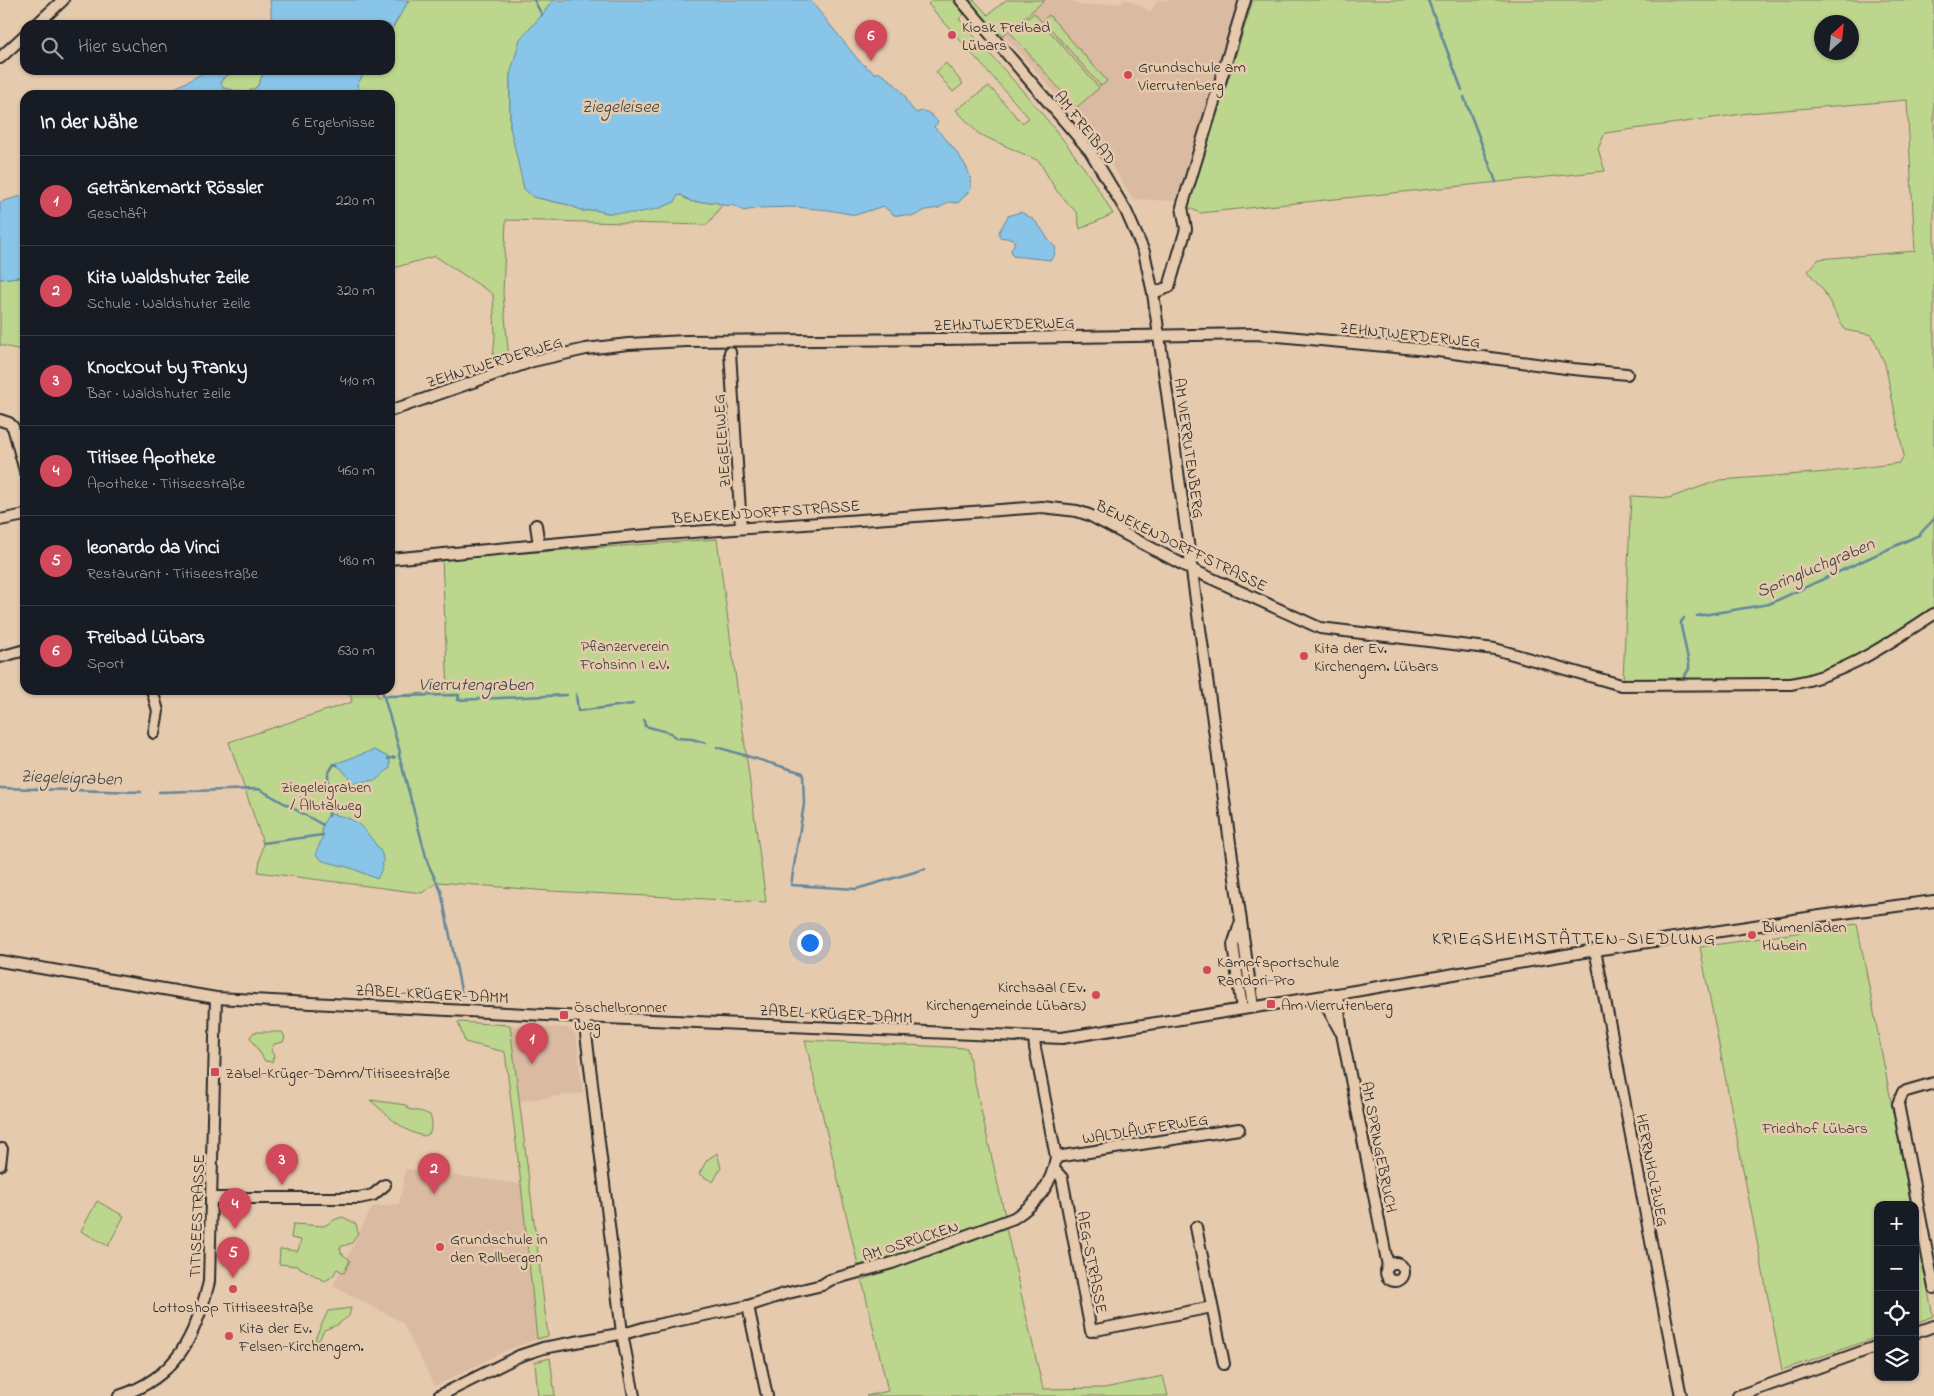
<!DOCTYPE html>
<html lang="de">
<head>
<meta charset="utf-8">
<style>
  :root { --surface:#171b24; --page:#20242c; --text:#f1f3f6; --muted:#9ea1a6; --line:#363941; --accent:#d1495b }
  body { margin:0; font-family:"Indie Flower",sans-serif; background:var(--page); color:var(--text) }
  .controls { position:absolute; right:15px; bottom:15px; display:grid; overflow:hidden; border-radius:10px; box-shadow:0 1px 4px #0004 }
  .controls button { width:45px; height:45px; display:grid; place-items:center; padding:0; border:0; border-bottom:1px solid var(--line); background:var(--surface); color:var(--text); font:25px sans-serif }
  .compass { position:absolute; left:1814px; top:15px; width:45px; height:45px; border-radius:50%; background:var(--surface); box-shadow:0 1px 4px #0004; rotate:27deg }
  .you { position:absolute; left:809px; top:942px; width:18px; height:18px; margin:-12px; border:4px solid #fff; border-radius:50%; background:#1a73e8; box-shadow:0 0 0 8px #1a73e833 }
  .badge { display:grid; place-items:center; width:32px; height:32px; border-radius:50%; background:var(--accent); color:#fff; font-size:16px; font-weight:700 }
  .pin { position:absolute; translate:-50% -41px; filter:drop-shadow(0 1px 2px #0008) }
  .pin::after { content:''; position:absolute; top:26px; width:18px; height:15px; background:inherit; clip-path:polygon(0 0,100% 0,50% 100%) }
  .list { margin:0; padding:0; list-style:none }
  h2 { display:flex; justify-content:space-between; align-items:center; height:65px; margin:0; padding:0 20px; font-size:21px }
  h2 small { font-size:16px; font-weight:400; color:var(--muted) }
  .list li { display:grid; grid-template-columns:32px 1fr auto; gap:15px; align-items:center; box-sizing:border-box; height:90px; padding:0 20px; border-top:1px solid var(--line) }
  .list b { display:block; font-size:19px; white-space:nowrap }
  .list p { margin:0; font-size:16px; white-space:nowrap; color:var(--muted) }
  .list em { font-size:16px; font-style:normal; color:var(--muted) }
  .icon { flex:none; width:28px; height:28px; fill:none; stroke:currentColor; stroke-width:2; stroke-linecap:round; stroke-linejoin:round }
  .map { position:relative; flex:none; width:1934px; height:1396px; overflow:hidden }
  .search { position:absolute; background:var(--surface); box-shadow:0 1px 4px #0004; left:20px; top:20px; width:375px; height:55px; display:flex; align-items:center; gap:12px; box-sizing:border-box; padding:0 18px; border-radius:15px; color:var(--muted); font-size:19px }
  .panel { position:absolute; background:var(--surface); box-shadow:0 1px 4px #0004; left:20px; top:90px; width:375px; height:605px; border-radius:15px }
  .map>svg:first-child { display:block }
  .built { fill:#dabaa1 }
  .green { fill:#bcd68d; stroke:#74805c; fill-rule:evenodd }
  .water { fill:#88c5e8; stroke:#63879c }
  .lines { fill:none; stroke-linecap:round; stroke-linejoin:round }
  .stream { stroke:#63879c; stroke-width:2.5 }
  .minor-casing { stroke:#2b2b2b; stroke-width:14 }
  .minor { stroke:#e6caad; stroke-width:10 }
  .poi-dot { fill:#d1495b; stroke:#e6caad; stroke-width:2 }
  .labels { text-anchor:middle; stroke-width:5; stroke-linejoin:round; paint-order:stroke }
  .poi-label { font-size:16px; fill:#2b2b2b; stroke:#e6caad; text-anchor:start }
  .street-label { font-size:16px; fill:#2b2b2b; stroke:#e6caad }
  .park-label { font-size:16px; fill:#3a3c35; stroke:#e6caad }
  .water-label { font-size:18px; font-style:italic; fill:#394247; stroke:#e6caad }
  .neighbourhood-label { font-size:18px; letter-spacing:1px; fill:#2b2b2b; stroke:#e6caad }
</style>
</head>
<body>
<div class="map">
<svg width="1934" height="1396" viewBox="0 0 1934 1396">
  <rect width="100%" height="100%" fill="#e6caad"/>
  <filter id="ink" filterUnits="userSpaceOnUse"><feTurbulence type="fractalNoise" baseFrequency=".02" numOctaves="2"/><feDisplacementMap in="SourceGraphic" scale="10" xChannelSelector="R" yChannelSelector="G"/><feConvolveMatrix kernelMatrix="1 2 1 2 8 2 1 2 1" color-interpolation-filters="sRGB"/></filter>
  <g filter="url(#ink)">
    <g class="built">
      <polygon points="1045,0 1071,0 1082,6 1122,3 1124,0 1129,0 1151,12 1157,0 1240,0 1178,201 1133,199 1102,150 1074,115 1004,35"/>
      <polygon points="510,1025 568,1028 576,1035 583,1093 520,1101"/>
      <polygon points="406,1169 521,1184 537,1339 507,1350 435,1386 402,1322 333,1286 372,1207 399,1204"/>
    </g>
    <g class="green">
      <path d="M409 0H553L542 15 510 75V127L533 197 569 205 583 211 595 210 608 213 681 195C694 208 707 197 722 205L707 225 506 220 503 294 509 361 492 367 495 336 493 294 435 256 390 269V95H363L357 85 366 70H390V32Z"/>
      <path d="M932 0H952L964 14 959 19C1013 81 1073 142 1113 214L1080 229 1077 213 1056 190 1039 161 979 134 956 110 989 86 1022 123 1029 118 928 4Z"/>
      <polygon points="967,0 974,0 988,15 1006,0 1045,0 1004,35 997,33"/>
      <path d="M1253 0H1934V609L1847 662 1816 676 1790 680 1623 681 1631 496 1669 498 1720 480 1828 472 1899 463 1904 456 1885 364 1872 335 1845 330 1823 290 1808 271 1819 259 1915 251 1907 100 1749 113 1605 133 1598 149 1605 171 1200 213 1188 207ZM1822 22H1852V52H1822Z"/>
      <polygon points="1034,13 1099,88 1076,108 1010,32"/>
      <polygon points="1049,15 1107,81 1101,86 1043,20"/>
      <polygon points="946,63 963,84 953,92 936,72"/>
      <polygon points="237,70 265,70 257,87 246,93 223,88 221,83 223,78"/>
      <polygon points="18,277 25,279 25,351 0,345 0,279"/>
      <polygon points="717,539 766,902 550,891 438,882 422,893 258,872 263,843 229,742 352,702 349,690 375,690 378,697 448,691 442,559"/>
      <polygon points="1857,924 1911,1205 1878,1205 1878,1337 1782,1370 1700,947"/>
      <polygon points="458,1022 510,1025 548,1336 537,1339 521,1184 505,1052 465,1042"/>
      <polygon points="254,1032 282,1032 285,1037 283,1042 274,1044 271,1051 274,1055 272,1062 265,1061 250,1037"/>
      <polygon points="805,1040 967,1048 1005,1216 1003,1218 859,1269"/>
      <path d="M370 1100 406 1105 408 1109 423 1112 430 1115 432 1122 430 1133 425 1136C403 1133 386 1113 370 1100Z"/>
      <polygon points="717,1153 721,1168 713,1182 699,1174 707,1160"/>
      <polygon points="97,1201 124,1216 108,1246 81,1231"/>
      <polygon points="343,1217 356,1224 358,1233 352,1243 340,1247 341,1253 350,1260 344,1273 337,1269 333,1276 325,1281 297,1266 279,1264 280,1249 298,1251 301,1240 291,1238 293,1224 324,1226 336,1219"/>
      <polygon points="1915,1225 1933,1316 1915,1324"/>
      <polygon points="1006,1228 1043,1389 1104,1388 1163,1376 1168,1396 866,1396 888,1391 862,1280"/>
      <polygon points="351,1308 349,1316 337,1325 324,1330 319,1340 314,1341 328,1311"/>
      <polygon points="550,1358 555,1396 538,1396 535,1362"/>
    </g>
    <g class="water">
      <polygon points="270,0 409,0 390,32 390,25 272,25"/>
      <path d="M553 0H810L860 62 876 74 878 72C890 79 899 87 906 98V101L916 113C927 108 931 115 938 122L934 127C945 137 964 159 969 173 971 178 971 184 971 189L958 203 949 202 939 208 926 210 914 216 894 215 883 206 856 215 828 210 795 207 759 208 744 211 735 206 722 205 715 202H692L681 195 677 196 675 202 657 209 635 213H608L595 210 583 211 569 205 533 197 524 189 510 127V75L520 39 542 15Z"/>
      <polygon points="209,70 237,70 223,78 221,83 223,88 246,93 257,87 265,70 366,70 357,85 363,95 168,95 173,89"/>
      <polygon points="25,195 25,279 18,277 0,279 0,202"/>
      <path d="M1020 212C1044 222 1040 233 1056 248L1054 256 1051 260 1013 256 1011 250 1014 245V239L999 237V232L1008 216Z"/>
      <polygon points="374,750 390,758 390,768 376,780 353,783 341,768 334,764"/>
      <path d="M329 814C353 817 360 823 374 842 378 847 383 853 383 860 383 867 380 873 377 879L351 868 323 861 317 856 316 852 322 839V825Z"/>
    </g>
    <g class="lines">
      <g class="stream">
        <polyline points="534,0 542,15"/>
        <polyline points="1428,0 1462,90"/>
        <polyline points="1464,97 1496,182"/>
        <polyline points="1697,616 1769,604 1919,535 1934,519"/>
        <polyline points="1684,677 1689,669 1689,664 1681,626 1681,622 1684,618"/>
        <polyline points="382,690 400,752 399,755 428,864 441,891 462,995"/>
        <polyline points="576,694 578,711 633,704"/>
        <polyline points="384,696 459,695 458,700 567,695"/>
        <polyline points="644,720 645,726 671,733 676,738 692,739 706,743"/>
        <polyline points="717,747 803,773 804,804 791,885 856,889 925,869"/>
        <polyline points="388,759 395,757"/>
        <polyline points="0,788 141,792"/>
        <polyline points="159,792 259,789 323,825"/>
        <polyline points="329,816 328,774 334,764 337,765"/>
        <polyline points="263,843 323,835"/>
      </g>
      <g class="minor-casing">
        <g id="minor">
          <polyline points="961,0 1090,151 1126,211 1144,252 1153,293 1253,1007"/>
          <polyline points="36,25 63,0"/>
          <polyline points="0,58 25,35"/>
          <polyline points="1153,293 1169,287 1186,229 1182,207 1245,0"/>
          <polyline points="730,352 741,527"/>
          <polyline points="390,411 533,361 586,349 628,344 686,341 943,339 1256,334 1438,351 1573,369 1627,374"/>
          <polyline points="0,420 9,423 13,427 25,471"/>
          <polyline points="0,520 25,515"/>
          <polyline points="536,525 539,545"/>
          <path d="M390 559 636 536 1042 507 1077 511 1089 515 1193 570 1320 628 1495 649 1621 685 1791 684C1845 675 1889 643 1934 614"/>
          <polyline points="0,657 25,650"/>
          <polyline points="152,690 158,711 154,733"/>
          <polyline points="1240,924 1233,945 1242,1009"/>
          <path d="M1595 950C1625 1098 1651 1247 1681 1396"/>
          <polyline points="0,961 216,998 584,1017 1062,1038 1337,994 1595,950 1820,916 1934,901"/>
          <polyline points="1337,994 1342,1034 1388,1266"/>
          <polyline points="1326,996 1328,1009 1340,1031"/>
          <polyline points="584,1017 622,1333 634,1396"/>
          <polyline points="1934,1083 1903,1092 1898,1104 1934,1288"/>
          <polyline points="1056,1157 1239,1129"/>
          <polyline points="0,1165 2,1149"/>
          <polyline points="1054,1169 1062,1178 1091,1331 1212,1307"/>
          <polyline points="212,1198 359,1198 373,1195 385,1185"/>
          <polyline points="1196,1227 1224,1364"/>
          <circle cx="1395" cy="1272" r="9"/>
          <polyline points="748,1306 767,1396"/>
          <polyline points="1915,1333 1934,1326"/>
          <path d="M119 1396C177 1377 195 1337 209 1282L216 998"/>
          <path d="M439 1396 519 1356 543 1348 630 1332 647 1327 748 1306 784 1294 822 1285 830 1280 892 1263 1014 1218C1037 1203 1052 1185 1056 1157L1035 1048 1034 1037"/>
          <polyline points="1738,1396 1878,1346"/>
        </g>
      </g>
      <use href="#minor" class="minor"/>
    </g>
  </g>
  <g class="poi-dot">
    <circle cx="952" cy="35" r="5"/>
    <circle cx="1128" cy="75" r="5"/>
    <circle cx="1304" cy="656" r="5"/>
    <circle cx="1752" cy="935" r="5"/>
    <circle cx="1207" cy="970" r="5"/>
    <circle cx="1096" cy="995" r="5"/>
    <rect x="1266" y="999" width="10" height="10" rx="2.5"/>
    <rect x="559" y="1010" width="10" height="10" rx="2.5"/>
    <rect x="210" y="1067" width="10" height="10" rx="2.5"/>
    <circle cx="440" cy="1247" r="5"/>
    <circle cx="233" cy="1289" r="5"/>
    <circle cx="229" cy="1336" r="5"/>
  </g>
  <g class="labels">
    <g class="poi-label">
      <text x="962" y="32">Kiosk Freibad<tspan x="962" dy="18">Lübars</tspan></text>
      <text x="1138" y="72">Grundschule am<tspan x="1138" dy="18">Vierrutenberg</tspan></text>
      <text x="1314" y="653">Kita der Ev.<tspan x="1314" dy="18">Kirchengem. Lübars</tspan></text>
      <text x="1762" y="932">Blumenladen<tspan x="1762" dy="18">Hubein</tspan></text>
      <text x="1217" y="967">Kampfsportschule<tspan x="1217" dy="18">Randori-Pro</tspan></text>
      <text x="1086" y="992" text-anchor="end">Kirchsaal (Ev.<tspan x="1086" dy="18">Kirchengemeinde Lübars)</tspan></text>
      <text x="1281" y="1010">Am Vierrutenberg</text>
      <text x="574" y="1012">Öschelbronner<tspan x="574" dy="18">Weg</tspan></text>
      <text x="225" y="1078">Zabel-Krüger-Damm/Titiseestraße</text>
      <text x="450" y="1244">Grundschule in<tspan x="450" dy="18">den Rollbergen</tspan></text>
      <text x="233" y="1312" text-anchor="middle">Lottoshop Tittiseestraße</text>
      <text x="239" y="1333">Kita der Ev.<tspan x="239" dy="18">Felsen-Kirchengem.</tspan></text>
    </g>
    <g class="street-label">
      <text transform="translate(1086 127) rotate(52)" y="6">AM FREIBAD</text>
      <text transform="translate(1004 323) rotate(-1)" y="6">ZEHNTWERDERWEG</text>
      <text transform="translate(1410 334) rotate(6)" y="6">ZEHNTWERDERWEG</text>
      <text transform="translate(494 361) rotate(-17)" y="6">ZEHNTWERDERWEG</text>
      <text transform="translate(721 441) rotate(-94)" y="6">ZIEGELEIWEG</text>
      <text transform="translate(1190 448) rotate(82)" y="6">AM VIERRUTENBERG</text>
      <text transform="translate(766 511) rotate(-4)" y="6">BENEKENDORFFSTRASSE</text>
      <text transform="translate(1182 545) rotate(26)" y="6">BENEKENDORFFSTRASSE</text>
      <text transform="translate(432 993) rotate(3)" y="6">ZABEL-KRÜGER-DAMM</text>
      <text transform="translate(836 1013) rotate(3)" y="6">ZABEL-KRÜGER-DAMM</text>
      <text transform="translate(1145 1128) rotate(-9)" y="6">WALDLÄUFERWEG</text>
      <text transform="translate(1380 1147) rotate(79)" y="6">AM SPRINGEBRUCH</text>
      <text transform="translate(1653 1170) rotate(79)" y="6">HERRNHOLZWEG</text>
      <text transform="translate(196 1216) rotate(-88)" y="6">TITISEESTRASSE</text>
      <text transform="translate(910 1240) rotate(-18)" y="6">AM OSRÜCKEN</text>
      <text transform="translate(1093 1262) rotate(79)" y="6">AEG-STRASSE</text>
    </g>
    <g class="park-label">
      <text x="625" y="651">Pflanzerverein<tspan x="625" dy="18">Frohsinn I e.V.</tspan></text>
      <text x="326" y="792">Ziegeleigraben<tspan x="326" dy="18">/ Albtalweg</tspan></text>
      <text x="1815" y="1133">Friedhof Lübars</text>
    </g>
    <g class="water-label">
      <text x="620" y="112">Ziegeleisee</text>
      <text transform="translate(1815 567) rotate(-23)" y="6">Springluchgraben</text>
      <text x="476" y="690">Vierrutengraben</text>
      <text transform="translate(71 777) rotate(2)" y="6">Ziegeleigraben</text>
    </g>
    <g class="neighbourhood-label">
      <text x="1574" y="944">KRIEGSHEIMSTÄTTEN-SIEDLUNG</text>
    </g>
  </g>
</svg>
<div class="controls">
<button>+</button>
<button>−</button>
<button><svg class="icon" aria-label="locate" viewBox="0 0 24 24"><circle cx="12" cy="12" r="6"/><path d="M12 2v4M12 18v4M2 12h4M18 12h4"/></svg></button>
<button><svg class="icon" aria-label="layers" viewBox="0 0 24 24"><path d="M12 4l9 5-9 5-9-5zM3 14l9 5 9-5"/></svg></button>
</div>
<svg class="compass" viewBox="-18 -18 36 36"><path d="M0-13l5 13h-10z" fill="#e53935"/><path d="M0 13l5-13h-10z" fill="#9ea1a6"/></svg>
<div class="you"></div>
<div class="pin badge" style="left:532px;top:1064px">1</div>
<div class="pin badge" style="left:434px;top:1194px">2</div>
<div class="pin badge" style="left:282px;top:1185px">3</div>
<div class="pin badge" style="left:235px;top:1229px">4</div>
<div class="pin badge" style="left:233px;top:1278px">5</div>
<div class="pin badge" style="left:871px;top:61px">6</div>
<div class="search"><svg class="icon" aria-label="search" viewBox="0 0 24 24"><circle cx="10" cy="10" r="6"/><path d="M15 15l6 6"/></svg>Hier suchen</div>
<section class="panel">
<h2>In der Nähe<small>6 Ergebnisse</small></h2>
<ul class="list">
<li><span class="badge">1</span><div><b>Getränkemarkt Rössler</b><p>Geschäft</p></div><em>220 m</em></li>
<li><span class="badge">2</span><div><b>Kita Waldshuter Zeile</b><p>Schule · Waldshuter Zeile</p></div><em>320 m</em></li>
<li><span class="badge">3</span><div><b>KnockOut by Franky</b><p>Bar · Waldshuter Zeile</p></div><em>410 m</em></li>
<li><span class="badge">4</span><div><b>Titisee Apotheke</b><p>Apotheke · Titiseestraße</p></div><em>460 m</em></li>
<li><span class="badge">5</span><div><b>leonardo da Vinci</b><p>Restaurant · Titiseestraße</p></div><em>480 m</em></li>
<li><span class="badge">6</span><div><b>Freibad Lübars</b><p>Sport</p></div><em>630 m</em></li>
</ul>
</section>
</div>
</body>
</html>
